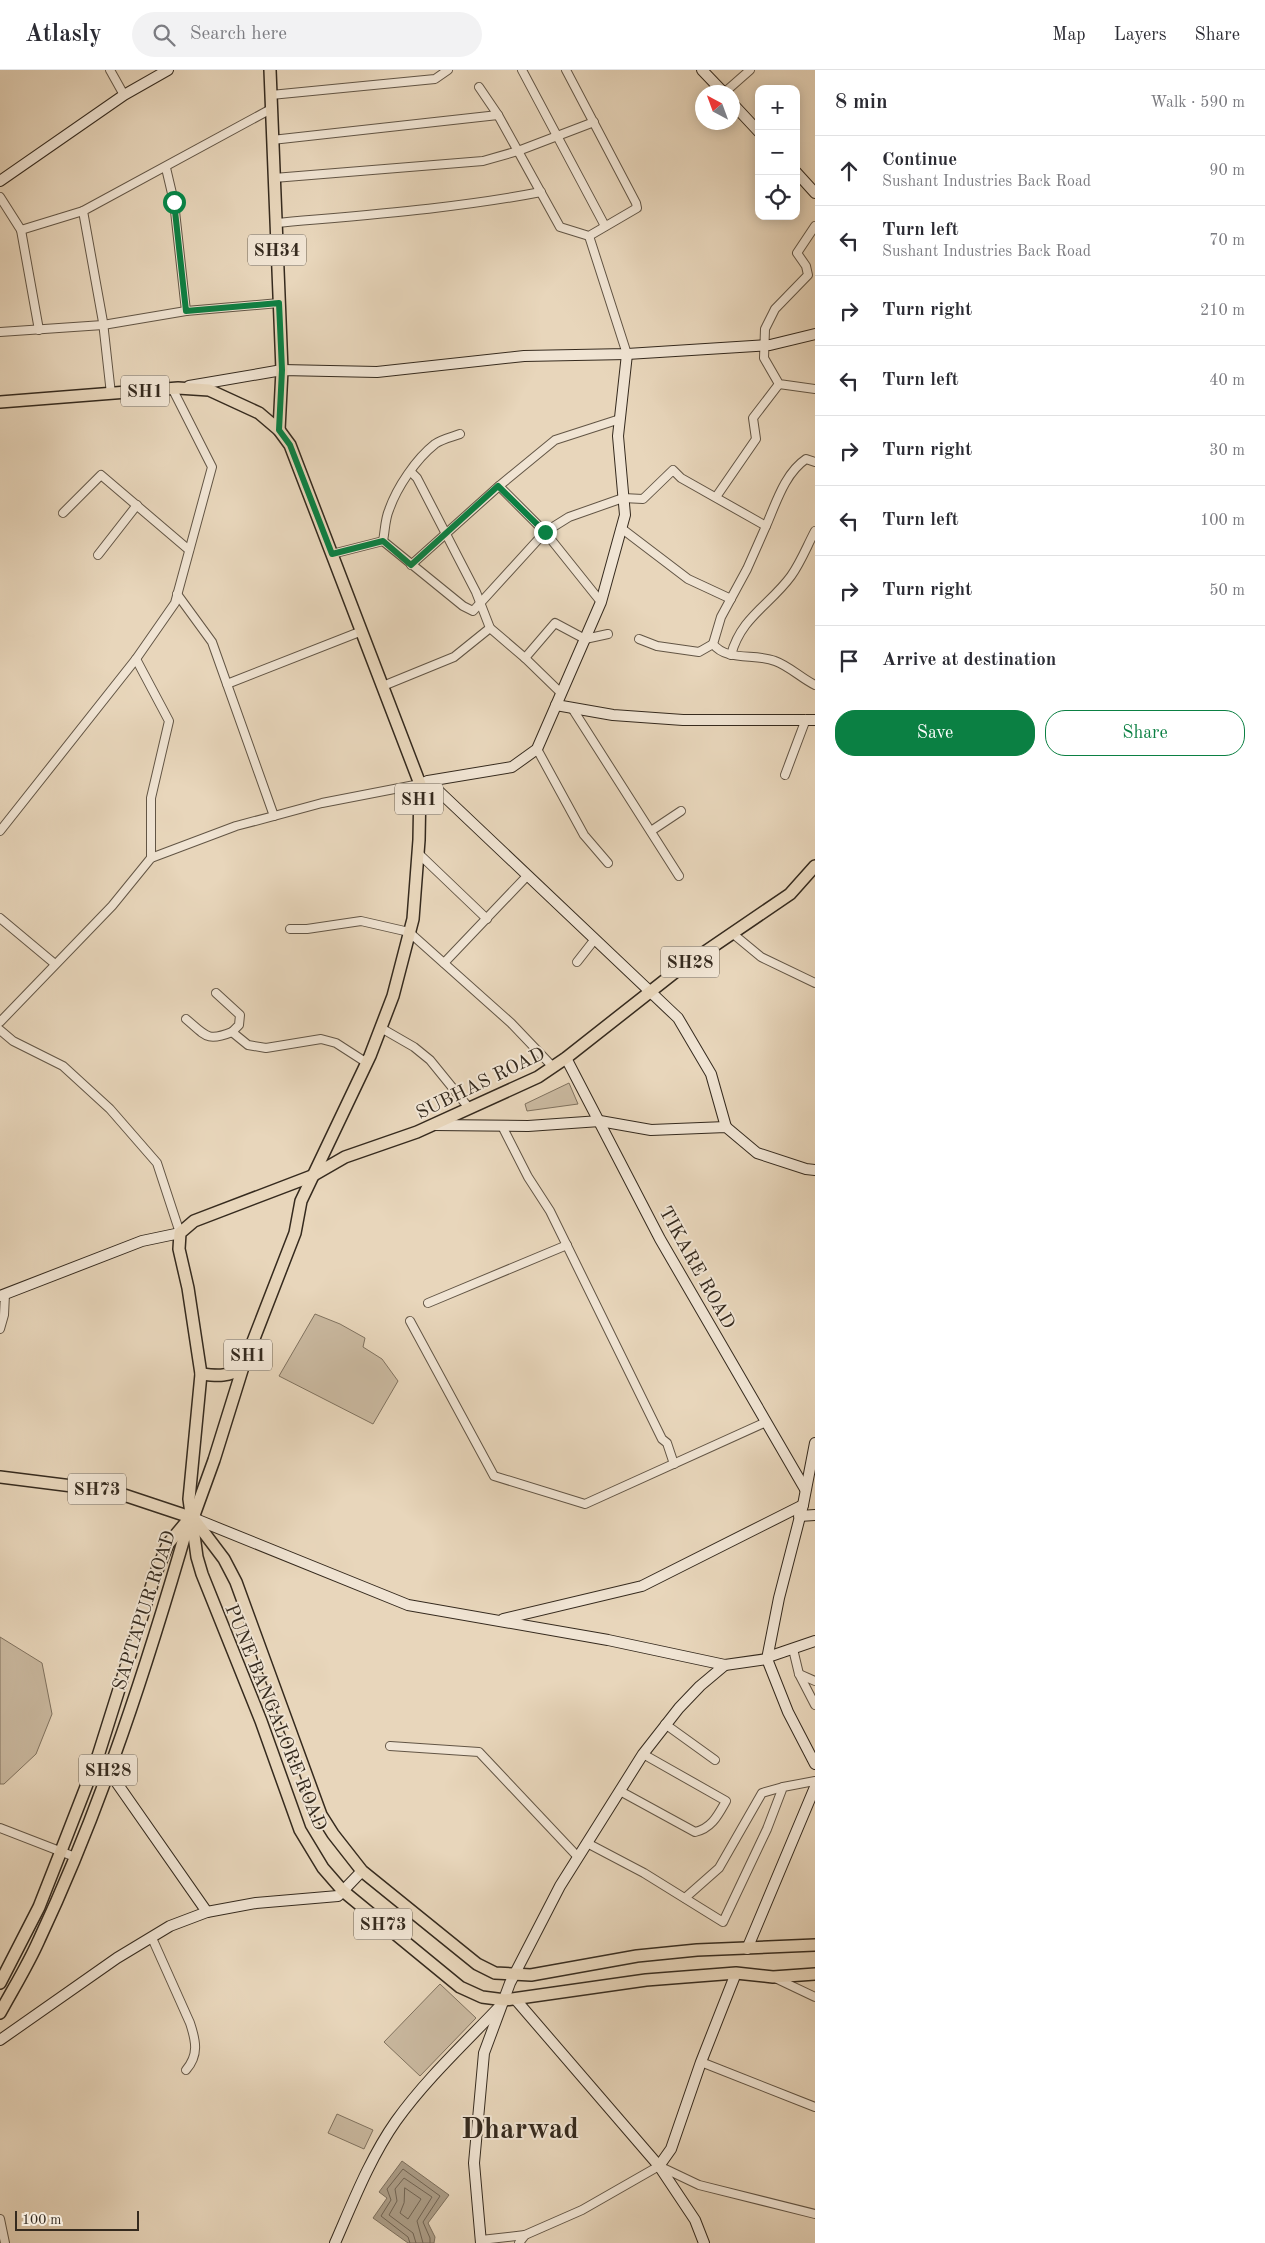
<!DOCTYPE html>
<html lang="en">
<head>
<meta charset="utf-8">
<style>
  :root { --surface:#fff; --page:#f2f2f3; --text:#2b2b33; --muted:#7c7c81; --line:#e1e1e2; --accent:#0b8043 }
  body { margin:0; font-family:"Old Standard TT",serif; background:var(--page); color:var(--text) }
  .controls { position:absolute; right:15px; top:15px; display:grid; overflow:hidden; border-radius:10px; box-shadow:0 2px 12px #0003 }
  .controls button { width:45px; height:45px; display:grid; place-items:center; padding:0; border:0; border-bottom:1px solid var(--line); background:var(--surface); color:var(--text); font:25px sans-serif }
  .compass { position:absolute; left:695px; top:15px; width:45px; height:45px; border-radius:50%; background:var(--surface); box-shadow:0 2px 12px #0003; rotate:319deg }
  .scale { position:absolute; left:15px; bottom:12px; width:124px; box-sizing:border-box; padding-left:5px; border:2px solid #352a1e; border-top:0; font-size:14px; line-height:18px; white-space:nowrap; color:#352a1e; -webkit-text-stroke:4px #f0e4d3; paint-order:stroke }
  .stop { position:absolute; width:15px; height:15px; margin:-11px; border:4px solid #0b8043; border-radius:50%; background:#fff }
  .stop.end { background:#0b8043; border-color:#fff; box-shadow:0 1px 5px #0008 }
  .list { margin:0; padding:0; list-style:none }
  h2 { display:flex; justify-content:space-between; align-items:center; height:65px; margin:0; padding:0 20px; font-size:21px }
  h2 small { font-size:16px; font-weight:400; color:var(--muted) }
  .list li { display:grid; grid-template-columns:32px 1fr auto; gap:15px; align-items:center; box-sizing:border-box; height:70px; padding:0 20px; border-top:1px solid var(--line) }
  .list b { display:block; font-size:19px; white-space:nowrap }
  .list p { margin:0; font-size:16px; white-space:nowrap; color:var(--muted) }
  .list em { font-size:16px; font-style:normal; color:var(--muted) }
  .actions { display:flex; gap:10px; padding:15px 20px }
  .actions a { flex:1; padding:11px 0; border:1px solid var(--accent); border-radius:20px; text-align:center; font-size:18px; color:var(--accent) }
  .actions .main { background:var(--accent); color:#fff }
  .icon { flex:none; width:28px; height:28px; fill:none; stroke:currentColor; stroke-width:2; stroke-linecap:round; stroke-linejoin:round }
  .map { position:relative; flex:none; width:815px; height:2173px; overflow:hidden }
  header { display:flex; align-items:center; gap:30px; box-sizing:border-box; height:70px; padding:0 25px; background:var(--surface); border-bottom:1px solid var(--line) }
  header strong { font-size:24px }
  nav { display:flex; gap:28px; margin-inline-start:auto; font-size:18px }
  .search { width:350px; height:45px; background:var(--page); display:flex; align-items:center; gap:12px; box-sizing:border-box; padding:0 18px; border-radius:28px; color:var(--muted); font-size:19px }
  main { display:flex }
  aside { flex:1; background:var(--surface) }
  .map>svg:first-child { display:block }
  .green { fill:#cab9a0; stroke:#80725f }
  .water { fill:#ab9c86; stroke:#7c6e5c }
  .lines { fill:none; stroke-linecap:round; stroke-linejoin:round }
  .shore { stroke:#706352; stroke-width:1 }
  .street-casing { stroke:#625545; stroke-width:10 }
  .secondary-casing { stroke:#352a1e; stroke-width:12 }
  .primary-casing { stroke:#352a1e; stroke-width:14 }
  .street { stroke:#f0e4d3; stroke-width:8 }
  .secondary { stroke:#f0e4d3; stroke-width:10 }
  .primary { stroke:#e8d6bb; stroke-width:11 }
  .route { stroke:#0b8043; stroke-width:6 }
  .labels { text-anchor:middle; stroke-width:4; stroke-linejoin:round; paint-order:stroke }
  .shield { fill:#f0e4d3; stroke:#6d6254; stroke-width:1 }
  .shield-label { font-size:18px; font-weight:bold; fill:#352a1e }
  .street-label { font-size:19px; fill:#352a1e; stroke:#f0e4d3 }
  .town-label { font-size:29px; font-weight:bold; fill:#352a1e; stroke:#f0e4d3 }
</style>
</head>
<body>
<header>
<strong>Atlasly</strong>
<div class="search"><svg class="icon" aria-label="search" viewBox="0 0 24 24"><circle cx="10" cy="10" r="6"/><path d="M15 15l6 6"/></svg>Search here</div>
<nav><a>Map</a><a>Layers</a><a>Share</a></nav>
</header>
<main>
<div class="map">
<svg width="815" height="2173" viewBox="0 0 815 2173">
  <rect width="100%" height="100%" fill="#e8d6bb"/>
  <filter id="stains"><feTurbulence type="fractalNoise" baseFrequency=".004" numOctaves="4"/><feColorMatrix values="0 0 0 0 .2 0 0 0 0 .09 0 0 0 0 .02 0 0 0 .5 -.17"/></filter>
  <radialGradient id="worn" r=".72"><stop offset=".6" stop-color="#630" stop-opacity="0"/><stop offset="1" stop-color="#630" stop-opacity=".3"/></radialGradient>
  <g class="green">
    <polygon points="569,1013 578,1034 527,1041 525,1034"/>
    <polygon points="315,1244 340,1254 365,1268 363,1277 382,1289 398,1311 373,1354 279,1306"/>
    <polygon points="0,1567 42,1593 52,1644 36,1684 4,1714 0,1714"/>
    <polygon points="440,1914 476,1948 420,2006 384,1972"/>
    <polygon points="337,2044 373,2060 364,2079 328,2063"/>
  </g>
  <polygon class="water" points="402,2091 449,2125 428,2153 435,2167 434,2173 408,2173 373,2148 387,2128 379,2122"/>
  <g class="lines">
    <g class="shore">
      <polygon points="405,2118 421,2129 408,2149 400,2143 404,2133"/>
      <polyline points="410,2173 408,2167 381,2146 391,2130 387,2119 403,2099 440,2126 423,2152 430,2168 430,2173"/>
      <polyline points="416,2173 413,2163 389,2145 397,2131 395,2119 404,2108 432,2127 417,2151 423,2173"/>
    </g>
    <g class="street-casing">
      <g id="street">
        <polyline points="110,0 124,25"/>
        <polyline points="522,0 605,156"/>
        <polyline points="479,17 498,45 560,157 589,166 637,138 636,133 566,0"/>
        <polyline points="725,22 750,0"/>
        <polyline points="271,25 435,9 448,0"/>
        <polyline points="272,70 498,45"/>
        <polyline points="166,98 174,132 186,241"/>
        <polyline points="274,108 483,91 518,81 594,52"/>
        <polyline points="0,127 21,160 83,141"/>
        <path d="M275 153C364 145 453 139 541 122"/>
        <polyline points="815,156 797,183 806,196 808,205 775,239 765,259 764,288 779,314 815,319"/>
        <polyline points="21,160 39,260"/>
        <polyline points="589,166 627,284"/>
        <polyline points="0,262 103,255 186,241 279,233"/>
        <polyline points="111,324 103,252 83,141 271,39"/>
        <polyline points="411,402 417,408 476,522 490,558 525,588 561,623"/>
        <polyline points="499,416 555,370 620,349"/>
        <polyline points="716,427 756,369 753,348 779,314"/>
        <polyline points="63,443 101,405 189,480"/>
        <path d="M766 456C776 433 785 403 806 389L815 392"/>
        <polyline points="621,458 688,509 731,529"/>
        <path d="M383 471 463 536 473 541 545 462 569 447 623 428 643 429 673 400 681 408 766 456 747 499 721 547 713 574C727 592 755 583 775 591 789 596 801 608 815 615"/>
        <path d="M383 471C385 461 385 449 389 440 397 417 416 389 435 374 442 369 452 367 460 364"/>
        <polyline points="332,484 383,471"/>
        <polyline points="98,485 137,435"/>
        <polyline points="411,495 499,416 545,462 601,532"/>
        <polyline points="177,524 212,572 274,746"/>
        <polyline points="639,569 657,576 699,582 713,574"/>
        <path d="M731 585C741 547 770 535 791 506 801 492 807 476 815 461"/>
        <polyline points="525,588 555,553 585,569 608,564"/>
        <polyline points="136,589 169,651 151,728 151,788"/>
        <polyline points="227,614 362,561"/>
        <polyline points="383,616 454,587 490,558"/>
        <polyline points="572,638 679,806"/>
        <polyline points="537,679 584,765 608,793"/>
        <polyline points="785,705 806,649"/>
        <polyline points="0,761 136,589 175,533 212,397 172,318"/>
        <polyline points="651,761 681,741"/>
        <polyline points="418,783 487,849"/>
        <polyline points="0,848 55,894"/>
        <polyline points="290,859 307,859 361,851 409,862 511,953 553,997"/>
        <polyline points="732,863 761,887 815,913"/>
        <polyline points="577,892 595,869"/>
        <polyline points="444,893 527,806"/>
        <polyline points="216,923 240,945 239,955 232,962 248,975 266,978 321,969 336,973 367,993"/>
        <path d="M186 949C206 966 207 972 232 962"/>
        <polyline points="0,952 112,836 151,788 236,756 274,746 322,733 420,714"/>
        <polyline points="381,958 414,977 430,990 469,1038"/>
        <polyline points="0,960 13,971 63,996 110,1039 157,1093 180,1163"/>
        <polyline points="502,1056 528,1107 550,1141 662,1369 667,1373 674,1394"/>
        <polyline points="428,1233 567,1175"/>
        <polyline points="410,1251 494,1406 585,1434 766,1352"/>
        <polyline points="0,1259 4,1245 5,1224"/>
        <polyline points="793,1579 799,1604 815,1635"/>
        <polyline points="799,1604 815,1611"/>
        <polyline points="665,1654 715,1690"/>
        <polyline points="390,1676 479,1682 578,1787"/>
        <path d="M620 1721 695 1762C712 1758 718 1745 726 1731L643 1684"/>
        <polyline points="0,1758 75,1787"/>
        <polyline points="587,1773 644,1803 723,1852 767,1759 783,1717 815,1711"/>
        <polyline points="685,1828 719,1798 762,1723 783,1717"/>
        <path d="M152 1868 190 1953C196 1971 199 1985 186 2000"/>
        <polyline points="775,1908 815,1927"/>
        <polyline points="701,1992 815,2037"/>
        <polyline points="0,2149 5,2173"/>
        <polyline points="481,2170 525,2165"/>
        <polyline points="519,2173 525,2165 582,2140 659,2096 699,2115 815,2144"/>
      </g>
    </g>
    <g class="secondary-casing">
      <g id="secondary">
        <polyline points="702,0 723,22"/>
        <polyline points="732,33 759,62"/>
        <polyline points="796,102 815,123"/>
        <polyline points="0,111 124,25 168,0"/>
        <polyline points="189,316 282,300 377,302 524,286 627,284 770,275 815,264"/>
        <polyline points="556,635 613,645 683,650 815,650"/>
        <polyline points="428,711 678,948 711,1004 726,1057"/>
        <polyline points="420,714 428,711 512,697 537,679 601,532 625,445 618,366 627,284"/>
        <polyline points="566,988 660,1169 805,1419"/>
        <polyline points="433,1055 528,1056 600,1051 651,1060 726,1057 757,1083 806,1099 815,1100"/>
        <polyline points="0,1226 142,1171 180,1163"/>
        <polyline points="815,1373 803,1435 779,1528 767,1589 788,1642 815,1694"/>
        <polyline points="799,1446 815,1445"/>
        <polyline points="193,1448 408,1535 608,1570 725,1595 767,1589 768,1587 815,1571"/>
        <polyline points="503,1549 642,1516 803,1435"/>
        <polyline points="98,1686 207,1842"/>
        <polyline points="747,1879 815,1717"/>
        <polyline points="516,1930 659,2096 695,2150 704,2173"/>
        <polyline points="0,1970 117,1888 170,1856 207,1842 256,1833 338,1826 362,1801"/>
        <polyline points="659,2096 671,2079 701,1992 736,1903"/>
        <path d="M335 2173C353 2132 370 2088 396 2051 426 2009 466 1972 501 1935"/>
        <polyline points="481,2173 474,2093 484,1983 510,1913 560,1816 643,1684 679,1638 700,1616 725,1595"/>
      </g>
    </g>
    <g class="primary-casing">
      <g id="primary">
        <polyline points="270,0 282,300 279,360"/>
        <polyline points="0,332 178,318 209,320 259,343 279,360 290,375 420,714 419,770 413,849 393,926 370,986 301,1131 295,1163 243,1297 214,1390 193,1448 224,1489 236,1512 321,1745 333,1764 362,1801 477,1894 495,1903 531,1905 637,1886 697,1880 815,1875"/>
        <polyline points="815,796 790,824 674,903 566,988 538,1007 417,1062 345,1087 312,1106 194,1151 180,1163 179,1179 188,1218 201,1304 189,1429 197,1487 202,1504 261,1651 300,1760 323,1798 343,1821 460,1917 482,1927 505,1930 646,1910 736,1903 773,1907 815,1904"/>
        <path d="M201 1304C218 1306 229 1307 243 1297"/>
        <polyline points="0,1407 112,1421 193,1448"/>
        <polyline points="0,1913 39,1837 61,1781 98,1686 155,1505 168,1474 188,1450"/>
        <path d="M0 1943C13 1919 28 1895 39 1870 102 1736 148 1593 189 1451"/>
      </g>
    </g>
    <use href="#street" class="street"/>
    <use href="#secondary" class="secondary"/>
    <use href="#primary" class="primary"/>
  </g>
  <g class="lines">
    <polyline class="route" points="174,132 186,241 279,233 282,300 279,360 290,375 332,484 383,471 411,495 498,416 545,462"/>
  </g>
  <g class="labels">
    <g class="shield">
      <rect x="248" y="164.5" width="58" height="31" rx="4"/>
      <rect x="121" y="305.5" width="48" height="31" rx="4"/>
      <rect x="395" y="713.5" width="48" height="31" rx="4"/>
      <rect x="661" y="876.5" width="58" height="31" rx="4"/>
      <rect x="224" y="1269.5" width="48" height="31" rx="4"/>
      <rect x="68" y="1403.5" width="58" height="31" rx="4"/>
      <rect x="79" y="1684.5" width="58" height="31" rx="4"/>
      <rect x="354" y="1838.5" width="58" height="31" rx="4"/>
    </g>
    <g class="shield-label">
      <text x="277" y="186">SH34</text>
      <text x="145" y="327">SH1</text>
      <text x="419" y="735">SH1</text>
      <text x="690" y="898">SH28</text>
      <text x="248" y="1291">SH1</text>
      <text x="97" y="1425">SH73</text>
      <text x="108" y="1706">SH28</text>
      <text x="383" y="1860">SH73</text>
    </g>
    <g class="street-label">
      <text transform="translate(480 1012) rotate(-26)" y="7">SUBHAS ROAD</text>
      <text transform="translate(698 1197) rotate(61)" y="7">TIKARE ROAD</text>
      <text transform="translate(143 1540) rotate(-72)" y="7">SAPTAPUR ROAD</text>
      <text transform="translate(277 1647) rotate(68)" y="7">PUNE BANGALORE ROAD</text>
    </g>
    <g class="town-label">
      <text x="520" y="2068">Dharwad</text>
    </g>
  </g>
  <rect width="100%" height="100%" filter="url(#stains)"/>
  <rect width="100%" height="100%" fill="url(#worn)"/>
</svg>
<div class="controls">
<button>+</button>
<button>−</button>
<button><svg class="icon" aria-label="locate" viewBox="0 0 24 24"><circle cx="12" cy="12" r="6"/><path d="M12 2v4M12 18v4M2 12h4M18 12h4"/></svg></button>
</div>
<svg class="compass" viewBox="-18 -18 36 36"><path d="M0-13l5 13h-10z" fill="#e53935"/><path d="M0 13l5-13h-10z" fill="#7c7c81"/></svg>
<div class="scale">100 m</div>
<div class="stop" style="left:174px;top:132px"></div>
<div class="stop end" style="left:545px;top:462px"></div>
</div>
<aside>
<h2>8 min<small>Walk · 590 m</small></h2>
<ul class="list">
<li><svg class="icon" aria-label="ahead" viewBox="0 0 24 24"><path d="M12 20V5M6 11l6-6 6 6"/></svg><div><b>Continue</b><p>Sushant Industries Back Road</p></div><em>90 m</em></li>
<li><svg class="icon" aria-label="left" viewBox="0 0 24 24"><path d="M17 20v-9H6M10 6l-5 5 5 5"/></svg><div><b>Turn left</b><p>Sushant Industries Back Road</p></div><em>70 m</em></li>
<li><svg class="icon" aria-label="right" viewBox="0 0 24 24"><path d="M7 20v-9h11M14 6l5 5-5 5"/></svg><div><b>Turn right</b></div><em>210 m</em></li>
<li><svg class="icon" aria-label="left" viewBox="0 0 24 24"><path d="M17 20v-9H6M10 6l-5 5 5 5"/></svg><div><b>Turn left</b></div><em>40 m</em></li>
<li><svg class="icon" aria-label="right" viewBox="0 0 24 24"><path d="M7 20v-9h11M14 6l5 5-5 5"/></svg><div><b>Turn right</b></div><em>30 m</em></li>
<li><svg class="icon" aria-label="left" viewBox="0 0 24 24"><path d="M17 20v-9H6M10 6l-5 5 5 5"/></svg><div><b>Turn left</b></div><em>100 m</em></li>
<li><svg class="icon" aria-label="right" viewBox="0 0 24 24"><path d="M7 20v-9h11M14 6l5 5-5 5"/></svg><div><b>Turn right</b></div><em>50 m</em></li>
<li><svg class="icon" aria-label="arrive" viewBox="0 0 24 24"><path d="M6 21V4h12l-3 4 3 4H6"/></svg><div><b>Arrive at destination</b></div></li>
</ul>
<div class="actions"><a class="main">Save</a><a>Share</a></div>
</aside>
</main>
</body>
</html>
